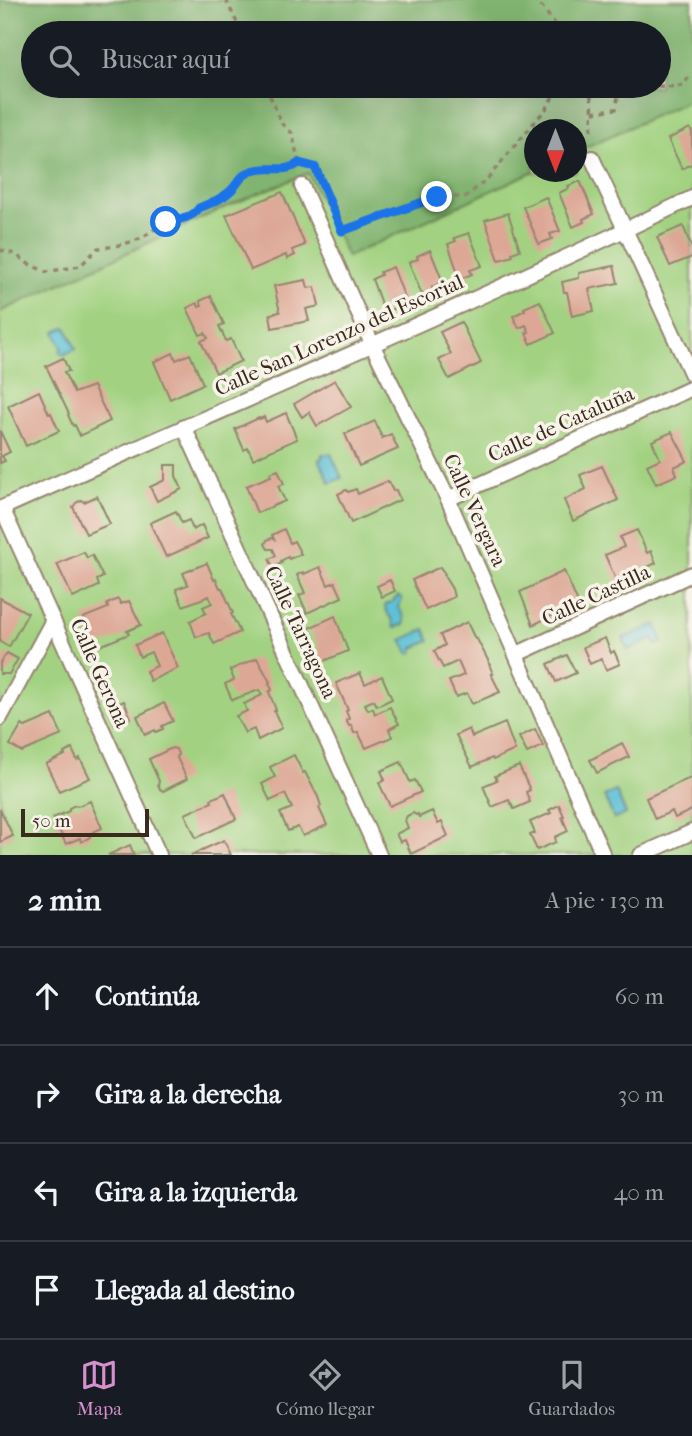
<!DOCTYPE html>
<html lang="es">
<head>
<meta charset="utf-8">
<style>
  :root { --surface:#171b24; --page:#242831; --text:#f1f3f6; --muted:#9ea1a6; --line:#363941; --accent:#d690ce }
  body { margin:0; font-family:"IM FELL French Canon",serif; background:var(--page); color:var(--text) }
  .compass { position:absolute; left:524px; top:119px; width:63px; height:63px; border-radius:50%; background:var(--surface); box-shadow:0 7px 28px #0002; rotate:180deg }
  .scale { position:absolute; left:21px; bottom:18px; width:128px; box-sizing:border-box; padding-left:7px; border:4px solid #3b2a1e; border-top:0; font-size:19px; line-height:24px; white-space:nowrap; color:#3b2a1e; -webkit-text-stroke:5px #f7f3e8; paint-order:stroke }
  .stop { position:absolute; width:21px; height:21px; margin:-16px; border:5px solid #1a73e8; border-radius:50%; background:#fff }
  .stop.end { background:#1a73e8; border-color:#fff; box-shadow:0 2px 7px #0008 }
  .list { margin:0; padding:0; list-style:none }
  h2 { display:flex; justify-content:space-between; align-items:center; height:91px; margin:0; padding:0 28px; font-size:30px }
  h2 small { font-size:23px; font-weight:400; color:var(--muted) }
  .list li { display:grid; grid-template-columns:46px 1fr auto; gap:21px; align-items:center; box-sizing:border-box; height:98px; padding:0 28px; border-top:2px solid var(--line) }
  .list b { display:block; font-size:26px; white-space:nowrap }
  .list em { font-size:23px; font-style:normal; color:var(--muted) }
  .icon { flex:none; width:38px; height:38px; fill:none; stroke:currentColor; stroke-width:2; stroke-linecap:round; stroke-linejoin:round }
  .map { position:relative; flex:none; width:692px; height:855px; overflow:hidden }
  .search { position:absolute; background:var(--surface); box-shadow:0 7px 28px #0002; left:21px; right:21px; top:21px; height:77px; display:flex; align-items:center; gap:18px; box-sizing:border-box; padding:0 24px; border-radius:38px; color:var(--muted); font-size:26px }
  .sheet { height:483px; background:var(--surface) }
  nav { display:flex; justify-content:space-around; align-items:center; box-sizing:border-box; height:98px; border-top:2px solid var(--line); background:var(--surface); font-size:19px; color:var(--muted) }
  nav a { display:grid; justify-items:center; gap:4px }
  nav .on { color:var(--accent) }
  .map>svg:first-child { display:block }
  .green { fill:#a2d281; stroke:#6e7e50; stroke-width:2; fill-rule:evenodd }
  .forest { fill:#81b46f; stroke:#5e6f46; stroke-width:2; fill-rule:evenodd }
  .water { fill:#58bed6; stroke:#4a747a; stroke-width:2 }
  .building { fill:#dda795 }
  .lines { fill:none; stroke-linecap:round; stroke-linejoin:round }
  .minor-casing { stroke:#95856f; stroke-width:18 }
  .path { stroke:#95856f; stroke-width:3.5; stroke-dasharray:5 5; stroke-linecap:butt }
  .minor { stroke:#fff; stroke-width:14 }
  .route { stroke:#1a73e8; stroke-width:9 }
  .labels { text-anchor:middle; stroke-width:7; stroke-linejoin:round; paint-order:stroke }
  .street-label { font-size:21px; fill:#3b2a1e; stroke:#f7f3e8 }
</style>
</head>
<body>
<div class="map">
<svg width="692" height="855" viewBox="0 0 692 855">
  <rect width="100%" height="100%" fill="#f7f3e8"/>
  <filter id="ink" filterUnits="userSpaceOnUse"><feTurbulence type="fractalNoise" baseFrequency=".0143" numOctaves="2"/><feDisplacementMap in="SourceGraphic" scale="14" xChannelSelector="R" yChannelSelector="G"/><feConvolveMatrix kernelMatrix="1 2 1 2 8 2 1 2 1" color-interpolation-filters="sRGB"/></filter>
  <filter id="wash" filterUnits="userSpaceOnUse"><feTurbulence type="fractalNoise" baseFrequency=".00686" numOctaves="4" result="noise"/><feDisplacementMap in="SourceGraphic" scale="28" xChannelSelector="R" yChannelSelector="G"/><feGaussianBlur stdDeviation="1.57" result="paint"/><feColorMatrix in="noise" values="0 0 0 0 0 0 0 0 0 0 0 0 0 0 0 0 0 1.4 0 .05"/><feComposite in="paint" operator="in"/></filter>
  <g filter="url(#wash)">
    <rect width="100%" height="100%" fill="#efe0c0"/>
    <path class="green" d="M0 0H692V855H0ZM33 33H659V86H33ZM534 130H576V172H534Z"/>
    <path class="forest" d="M0 0H692V99L577 151 576 130H534V171L347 257 308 173 221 209 0 312ZM33 33H659V86H33Z"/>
    <g class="water">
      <polygon points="66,327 76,349 63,355 60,352 62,348 55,332"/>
      <polygon points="322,454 331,454 342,478 330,483 319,459 322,458"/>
      <path d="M398 596 401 597 402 601 398 607C402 612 407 619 404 626L400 625 397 628 394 627 392 619 389 616 385 607 386 604 392 602Z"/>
      <polygon points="656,624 663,642 656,645 653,639 628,650 623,638"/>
      <polygon points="425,629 430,641 414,648 413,653 409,653 402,640"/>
      <polygon points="616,791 626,814 614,819 604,796"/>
    </g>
    <g id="blocks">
      <g class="building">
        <polygon points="690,128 692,132 692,164 682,169 668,139"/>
        <polygon points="580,181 594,214 583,219 584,222 573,227 559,193 569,188 568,186"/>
        <polygon points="282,192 305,245 292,250 295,255 287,259 286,255 251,270 226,215"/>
        <polygon points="546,197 560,231 550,234 552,239 539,244 523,207"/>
        <polygon points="508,213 520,250 512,253 513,256 499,260 485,220"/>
        <polygon points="683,226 692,248 692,257 670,266 657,237"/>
        <polygon points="469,233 482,266 470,270 472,274 460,279 448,244 456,241 454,238"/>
        <polygon points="430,250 443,282 432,287 433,291 422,295 409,262 418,259 417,256"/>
        <polygon points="614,266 618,283 589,289 594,311 572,316 567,292 564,292 562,282 579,278 579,273"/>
        <polygon points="393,267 406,301 397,304 398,307 384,312 372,279 381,275 380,272"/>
        <polygon points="306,280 308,288 315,287 319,306 306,309 309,321 272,328 270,314 280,312 274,286"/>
        <polygon points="211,296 224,324 219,326 226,341 231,339 241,361 216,373 201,341 208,338 205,333 200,335 187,308 197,303 199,307 202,306 200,301"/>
        <polygon points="540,301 555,333 531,344 526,333 529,332 526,325 519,328 513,316 525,310 524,308"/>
        <polygon points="461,322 481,363 449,379 439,360 451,354 440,332"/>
        <polygon points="173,353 176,360 190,354 203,384 170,399 154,362"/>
        <polygon points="63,358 69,371 64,372 74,393 93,386 110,421 80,436 75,425 73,426 68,415 69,414 46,366"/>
        <polygon points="335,380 351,407 317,426 309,412 302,417 294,404"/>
        <polygon points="39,391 49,414 51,413 59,431 26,446 8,406"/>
        <polygon points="286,413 297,439 253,459 248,448 244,450 235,429 259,418 260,419 264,417 266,422"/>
        <polygon points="375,421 382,438 391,434 398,449 359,466 345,434"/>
        <polygon points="0,431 10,452 2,456 5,461 0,463"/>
        <polygon points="672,432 687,461 674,467 677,475 656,484 647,465 660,459 652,441"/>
        <polygon points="165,465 176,465 176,476 182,489 157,501 150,487 165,480"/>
        <polygon points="602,466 618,500 573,521 564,500 586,489 580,475"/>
        <polygon points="278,470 284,484 278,486 285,501 257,513 246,486 271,476 270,473"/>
        <polygon points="388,481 393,491 396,490 400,500 351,523 338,494 346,490 348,492 356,489 358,494"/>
        <polygon points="97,496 110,524 86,534 73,507 76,503 81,500 84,502"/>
        <polygon points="176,511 182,523 189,520 193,530 202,525 208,538 166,557 150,523"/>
        <polygon points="284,529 290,543 294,541 301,554 289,559 288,557 281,561 282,563 273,567 269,559 276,556 273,549 268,549 265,544 267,540 272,538 274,539 272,535"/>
        <polygon points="637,530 647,553 651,551 656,563 617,582 605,555 624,547 620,537"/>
        <polygon points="84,552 87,558 92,555 103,577 97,580 99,586 73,598 57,564"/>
        <polygon points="207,563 214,580 216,579 220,588 222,588 233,613 231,614 240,632 214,644 209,633 196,637 190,621 206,613 203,607 212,603 209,596 183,606 176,589 188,585 183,573"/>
        <polygon points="320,567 328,585 335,582 342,597 307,613 299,595 305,593 297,575 303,572 304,574"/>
        <polygon points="440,567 445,574 444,576 452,589 454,597 426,610 412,580"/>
        <polygon points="564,571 578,603 533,625 520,592"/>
        <polygon points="390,580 395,591 382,597 377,586"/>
        <polygon points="0,598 28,613 9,647 0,642"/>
        <polygon points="118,599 121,604 129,601 141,625 127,631 129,634 97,647 94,640 91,641 84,626 87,625 83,618 108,608 107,604"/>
        <polygon points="335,616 348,651 322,662 317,651 320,650 309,628"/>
        <polygon points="467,622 475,639 477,639 490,664 489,664 493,674 491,674 500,692 472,704 467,693 456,697 449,681 464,675 458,661 443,668 434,651 445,645 440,635"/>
        <polygon points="162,633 178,668 150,681 146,671 157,666 151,652 140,657 135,645"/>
        <polygon points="605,638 611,653 614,651 620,664 606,670 601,659 590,664 583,647"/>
        <polygon points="7,653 18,659 9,674 0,674 0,663"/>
        <polygon points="567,655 576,673 556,682 548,664"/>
        <polygon points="257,658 270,682 269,683 272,690 269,692 276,710 274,711 282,728 258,740 254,729 245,733 236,716 247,711 244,704 262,695 259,690 232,700 225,684 234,680 230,670"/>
        <polygon points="360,673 365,684 382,676 392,699 377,706 374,700 365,704 368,710 373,708 375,714 390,707 399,724 389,729 392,737 366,748 358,732 354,733 351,725 349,726 346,720 349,719 346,711 348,710 336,683"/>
        <polygon points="124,701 131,718 115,725 108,708"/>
        <polygon points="164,703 173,721 162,726 163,729 156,732 155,730 145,735 137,716"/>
        <polygon points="53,715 62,735 22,752 10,745 22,725 25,727"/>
        <polygon points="505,723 515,750 493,760 492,758 472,767 456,735 469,729 472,737"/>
        <polygon points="535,729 543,746 527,753 519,737"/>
        <polygon points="622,743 629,757 597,773 590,760"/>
        <polygon points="172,748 176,749 178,754 177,758 187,779 163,791 160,789 158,785 159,781 149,759"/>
        <polygon points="72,749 77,760 80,758 90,778 59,791 46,764 65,755 64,753"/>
        <polygon points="294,755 303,773 305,772 318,797 321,806 319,808 327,825 303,836 298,827 288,831 280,813 292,808 285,794 270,801 262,784 275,777 270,767"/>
        <polygon points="401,762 410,782 415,780 421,792 390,806 379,783 385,780 381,771"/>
        <polygon points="519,766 530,790 526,792 530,802 514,809 509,800 492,807 483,786 497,780 495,776"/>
        <polygon points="692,777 692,810 675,818 672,811 655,819 646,798"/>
        <polygon points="225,793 236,819 196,838 185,814 212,802 211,799"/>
        <polygon points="90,801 102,828 89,834 90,837 81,842 80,838 66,844 53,818 69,811 69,808 75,805 78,806"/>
        <polygon points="559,805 564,816 562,817 568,831 555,837 556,842 537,850 530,835 535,833 530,822 551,813 549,810"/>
        <polygon points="0,809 13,836 0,842"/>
        <polygon points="432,811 438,824 442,822 448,836 411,854 405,840 400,842 396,834 408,828 405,820 407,816 413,813 416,815 418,814 419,817"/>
        <polygon points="224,840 231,855 191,855"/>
        <polygon points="130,845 134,855 108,855"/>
      </g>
    </g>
  </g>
  <g filter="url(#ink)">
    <use href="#blocks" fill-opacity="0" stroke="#95856f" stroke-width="2"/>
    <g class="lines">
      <g class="minor-casing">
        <g id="minor">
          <polyline points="592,158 692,375"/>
          <polyline points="302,186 372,344 448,499 603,855"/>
          <polyline points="184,427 379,855"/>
          <polyline points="448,499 692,388"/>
          <polyline points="517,654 692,574"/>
          <polyline points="0,718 53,620"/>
          <path d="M159 855 2 508C232 405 465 307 692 198"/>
          <polyline points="641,855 692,832"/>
        </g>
      </g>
      <g class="path">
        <polyline points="226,0 242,33"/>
        <polyline points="532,0 543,8 561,33"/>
        <polyline points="267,86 270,96 282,124 292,133 299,163"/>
        <path d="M587 86C594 100 593 115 591 131"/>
        <polyline points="658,86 676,87 685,84 689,76 692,75"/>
        <polyline points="593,112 616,109 618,97 626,91 651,86"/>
        <path d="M0 250 15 254 27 263 46 272 80 266 98 248C109 248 131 243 141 238 149 234 156 227 165 223 176 219 191 219 199 208 209 204 220 200 228 193 237 187 240 174 252 171 268 165 285 174 299 163L315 167 343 231 437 197H466L488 178 549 105 557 86"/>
      </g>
      <use href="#minor" class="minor"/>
    </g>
  </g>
  <g class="lines" filter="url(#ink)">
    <path class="route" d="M166 222C177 220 193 218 199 208 209 204 220 200 228 193 237 187 240 174 252 171 268 165 285 174 299 163L315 167 342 231 437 197"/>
  </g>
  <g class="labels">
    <g class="street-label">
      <text transform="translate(339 335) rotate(-24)" y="7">Calle San Lorenzo del Escorial</text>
      <text transform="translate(561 424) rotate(-24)" y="7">Calle de Cataluña</text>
      <text transform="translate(475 510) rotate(65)" y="7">Calle Vergara</text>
      <text transform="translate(596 595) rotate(-25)" y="7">Calle Castilla</text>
      <text transform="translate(301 632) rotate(65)" y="7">Calle Tarragona</text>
      <text transform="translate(100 673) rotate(66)" y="7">Calle Gerona</text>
    </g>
  </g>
</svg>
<svg class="compass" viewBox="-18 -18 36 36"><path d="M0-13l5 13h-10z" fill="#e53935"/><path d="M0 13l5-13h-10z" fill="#9ea1a6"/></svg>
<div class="scale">50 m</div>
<div class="stop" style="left:166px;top:222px"></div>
<div class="stop end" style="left:437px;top:197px"></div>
<div class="search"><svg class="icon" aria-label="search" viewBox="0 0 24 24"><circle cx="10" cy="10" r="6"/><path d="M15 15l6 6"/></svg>Buscar aquí</div>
</div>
<section class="sheet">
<h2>2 min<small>A pie · 130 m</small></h2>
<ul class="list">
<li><svg class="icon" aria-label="ahead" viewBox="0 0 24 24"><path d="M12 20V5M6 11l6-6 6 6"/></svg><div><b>Continúa</b></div><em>60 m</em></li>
<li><svg class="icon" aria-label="right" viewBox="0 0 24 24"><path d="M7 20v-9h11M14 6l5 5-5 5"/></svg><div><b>Gira a la derecha</b></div><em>30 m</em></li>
<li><svg class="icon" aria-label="left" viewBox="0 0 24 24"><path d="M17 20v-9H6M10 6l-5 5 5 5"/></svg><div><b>Gira a la izquierda</b></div><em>40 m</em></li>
<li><svg class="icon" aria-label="arrive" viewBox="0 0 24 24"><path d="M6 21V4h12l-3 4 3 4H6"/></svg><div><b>Llegada al destino</b></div></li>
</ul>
</section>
<nav>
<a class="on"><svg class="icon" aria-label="map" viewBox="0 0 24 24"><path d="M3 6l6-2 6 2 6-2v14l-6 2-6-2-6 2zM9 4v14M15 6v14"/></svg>Mapa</a>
<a><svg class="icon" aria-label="directions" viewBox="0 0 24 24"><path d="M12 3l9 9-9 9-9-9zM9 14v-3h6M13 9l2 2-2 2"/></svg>Cómo llegar</a>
<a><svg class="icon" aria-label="saved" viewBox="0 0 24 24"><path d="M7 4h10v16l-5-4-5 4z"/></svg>Guardados</a>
</nav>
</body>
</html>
